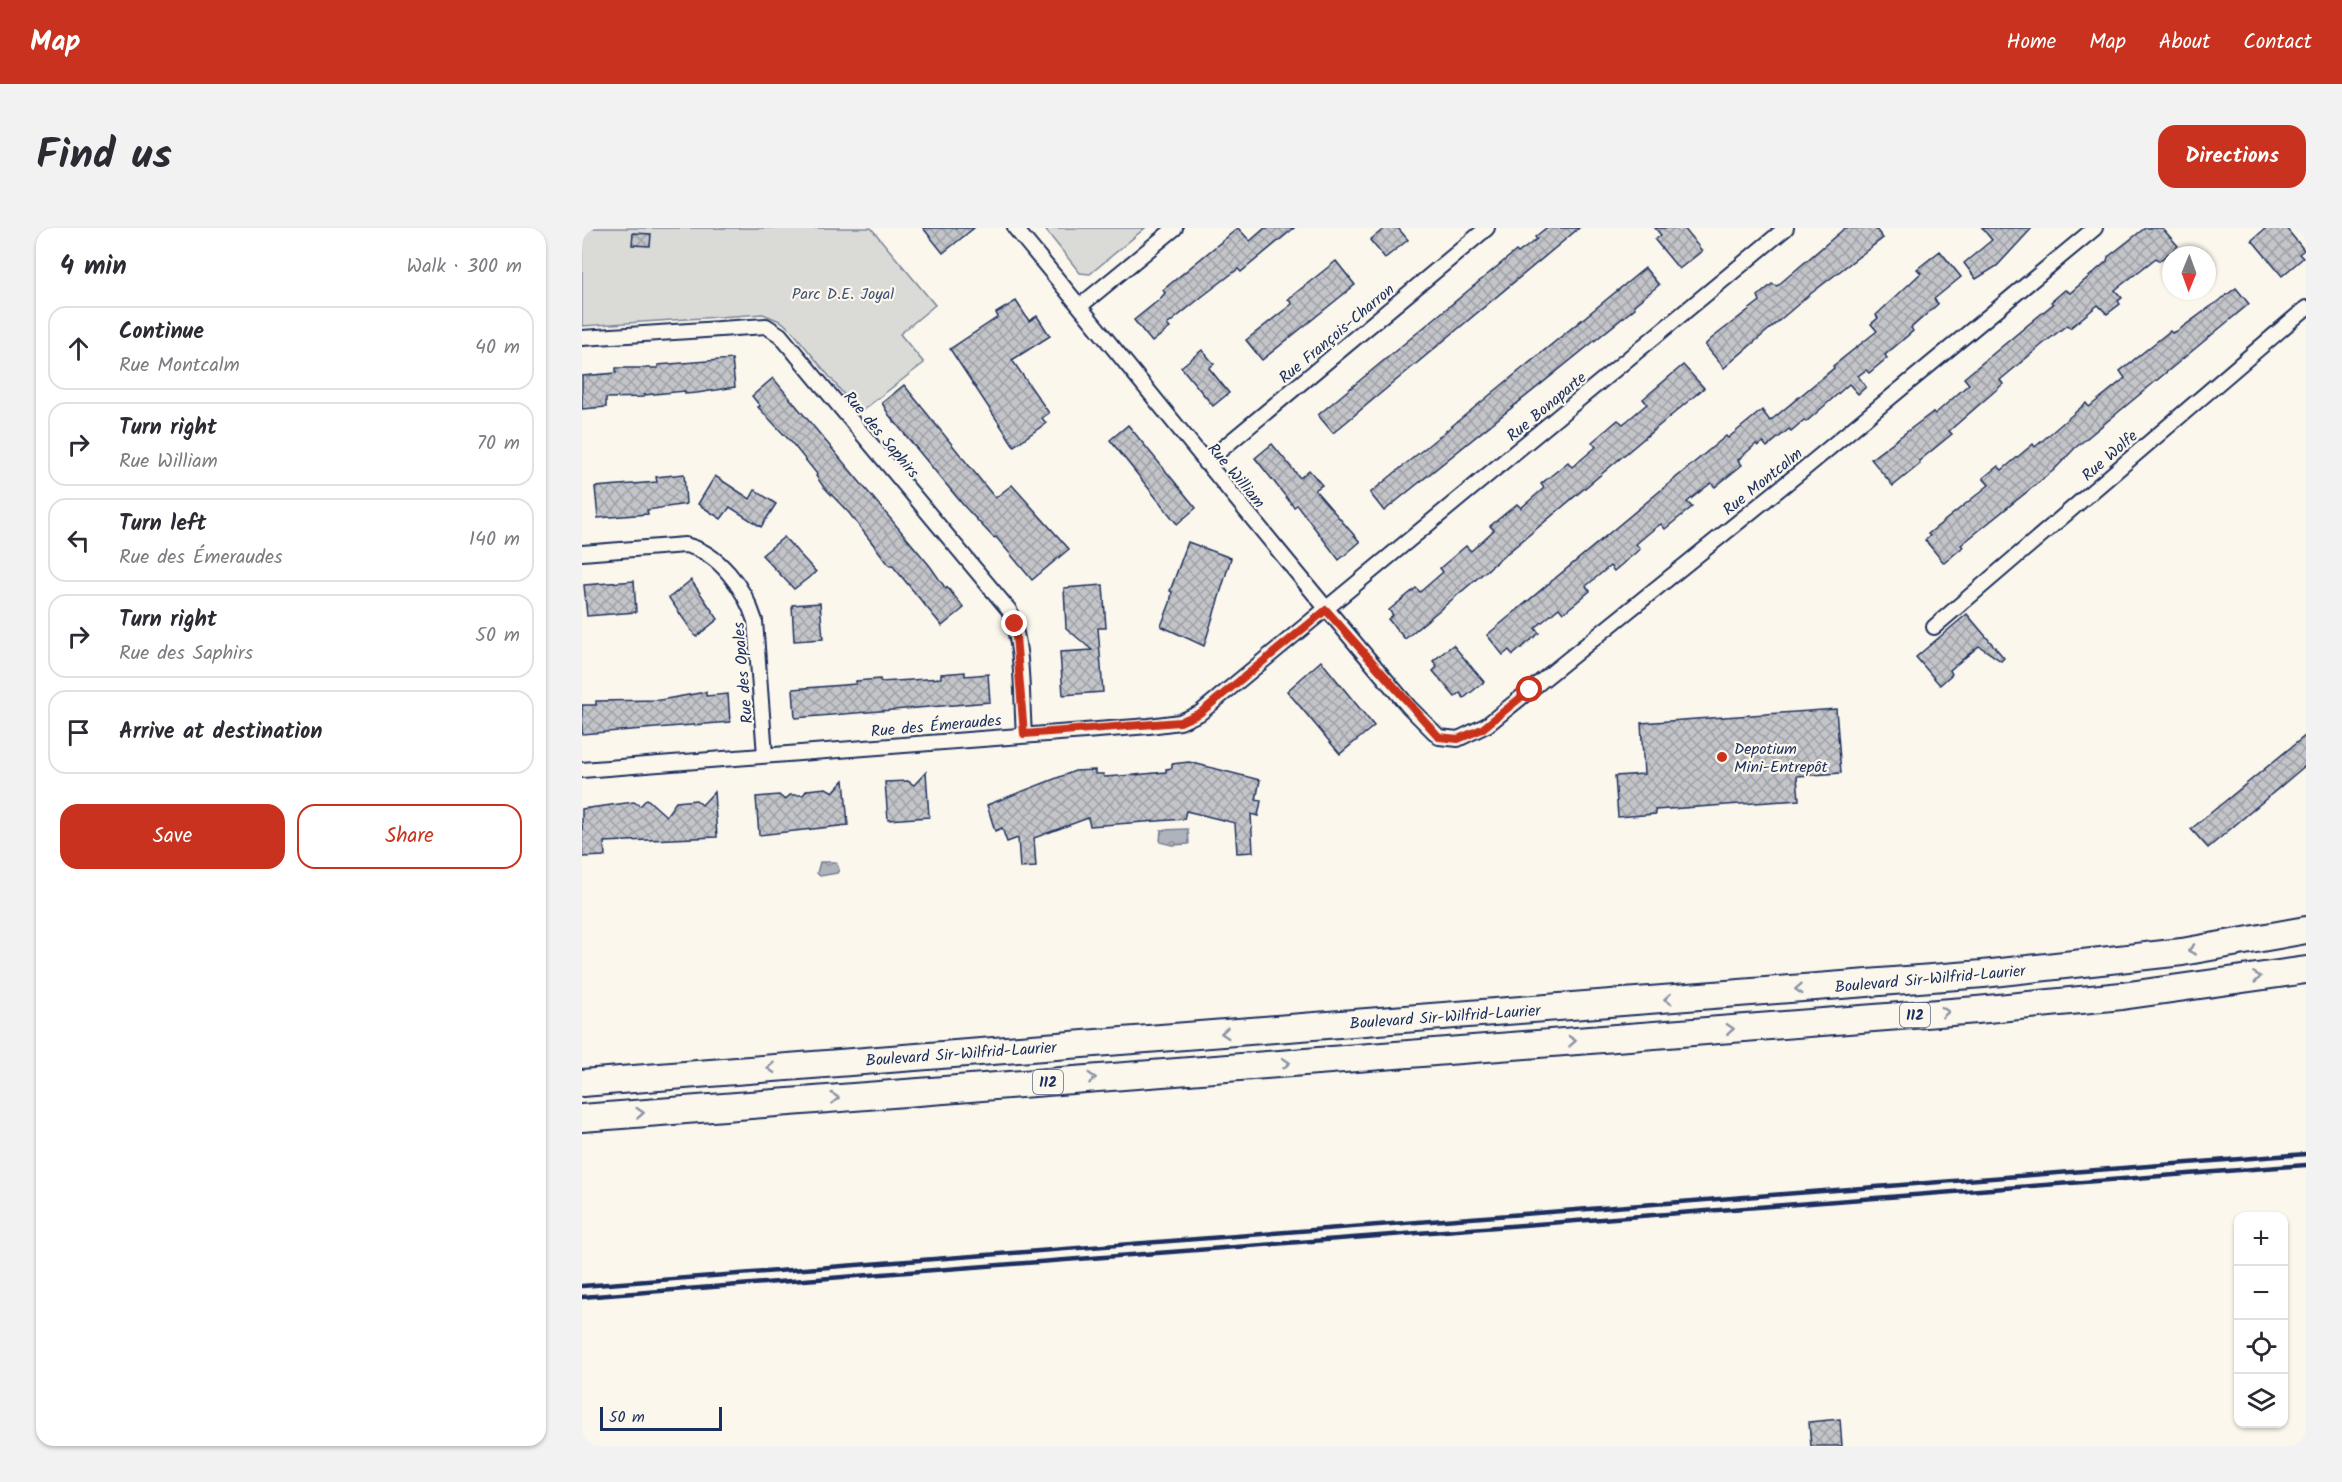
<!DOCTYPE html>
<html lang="en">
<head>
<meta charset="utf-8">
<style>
  :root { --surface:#fff; --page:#f2f2f3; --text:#2b2b33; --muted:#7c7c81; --line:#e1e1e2; --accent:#c8321e }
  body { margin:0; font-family:Kalam,sans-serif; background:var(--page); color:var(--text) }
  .controls { position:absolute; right:18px; bottom:18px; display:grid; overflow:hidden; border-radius:12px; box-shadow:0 2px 4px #0004 }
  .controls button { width:54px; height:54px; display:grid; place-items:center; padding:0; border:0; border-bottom:2px solid var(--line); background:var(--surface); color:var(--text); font:30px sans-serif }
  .compass { position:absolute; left:1580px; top:18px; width:54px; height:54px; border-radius:50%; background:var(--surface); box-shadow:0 2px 4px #0004; rotate:181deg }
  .scale { position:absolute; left:18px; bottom:15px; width:122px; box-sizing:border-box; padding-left:6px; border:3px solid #1b2f5e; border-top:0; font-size:16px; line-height:21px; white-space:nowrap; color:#1b2f5e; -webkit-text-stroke:4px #fbf7ec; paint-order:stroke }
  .stop { position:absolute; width:18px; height:18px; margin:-14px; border:4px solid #c8321e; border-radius:50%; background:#fff }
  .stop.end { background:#c8321e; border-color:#fff; box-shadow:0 2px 6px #0008 }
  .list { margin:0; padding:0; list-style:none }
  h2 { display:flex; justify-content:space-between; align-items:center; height:78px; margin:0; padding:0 24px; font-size:26px }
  h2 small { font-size:20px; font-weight:400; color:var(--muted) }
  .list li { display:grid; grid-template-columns:39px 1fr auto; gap:18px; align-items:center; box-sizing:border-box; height:84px; margin:0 12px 12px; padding:0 12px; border:2px solid var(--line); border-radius:18px }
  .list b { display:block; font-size:22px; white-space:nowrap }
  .list p { margin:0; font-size:20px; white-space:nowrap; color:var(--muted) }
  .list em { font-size:20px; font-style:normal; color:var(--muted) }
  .actions { display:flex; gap:12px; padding:18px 24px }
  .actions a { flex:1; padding:14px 0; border:2px solid var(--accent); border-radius:18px; text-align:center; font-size:21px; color:var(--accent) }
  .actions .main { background:var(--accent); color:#fff }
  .icon { flex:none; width:33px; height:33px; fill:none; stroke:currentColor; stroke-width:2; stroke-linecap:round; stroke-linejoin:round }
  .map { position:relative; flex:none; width:1724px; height:1218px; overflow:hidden; border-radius:18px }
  header { display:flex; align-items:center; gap:36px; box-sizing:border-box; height:84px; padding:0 30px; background:var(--accent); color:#fff }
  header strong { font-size:28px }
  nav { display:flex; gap:33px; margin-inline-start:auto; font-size:21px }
  .intro { display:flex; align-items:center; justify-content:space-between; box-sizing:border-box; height:144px; padding:0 36px }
  h1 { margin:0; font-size:42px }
  .button { padding:15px 27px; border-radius:18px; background:var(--accent); color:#fff; font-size:21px; font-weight:700 }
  main { display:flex; gap:36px; padding:0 36px }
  aside { flex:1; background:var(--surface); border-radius:18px; box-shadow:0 2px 4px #0004 }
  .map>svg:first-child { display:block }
  .green { fill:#dadad7; stroke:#7a849a; stroke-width:1.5 }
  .water { fill:url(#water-ripples); stroke:#747e96; stroke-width:1.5 }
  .building { fill:url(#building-cross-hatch); stroke:#1b2f5e; stroke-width:1.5 }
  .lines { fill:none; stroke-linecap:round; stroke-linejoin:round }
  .minor-casing { stroke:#1b2f5e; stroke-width:18 }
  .motorway-casing { stroke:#1b2f5e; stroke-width:30 }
  .minor { stroke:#fbf7ec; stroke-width:14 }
  .motorway { stroke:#fbf7ec; stroke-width:26 }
  .rail { stroke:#1b2f5e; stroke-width:4.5 }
  .oneway { stroke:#8b93a5 }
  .route { stroke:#c8321e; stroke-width:8 }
  .poi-dot { fill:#c8321e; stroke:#fbf7ec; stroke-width:2 }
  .labels { text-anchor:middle; stroke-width:4.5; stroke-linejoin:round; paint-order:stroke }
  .shield { fill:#fbf7ec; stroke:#5e6b89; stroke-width:1.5 }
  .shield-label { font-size:15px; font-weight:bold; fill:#1b2f5e }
  .park-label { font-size:16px; fill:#415176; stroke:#fbf7ec }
  .street-label { font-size:16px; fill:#1b2f5e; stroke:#fbf7ec }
  .poi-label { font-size:16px; fill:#1b2f5e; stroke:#fbf7ec; text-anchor:start }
</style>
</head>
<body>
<header>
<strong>Map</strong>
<nav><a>Home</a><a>Map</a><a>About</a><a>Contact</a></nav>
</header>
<div class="intro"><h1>Find us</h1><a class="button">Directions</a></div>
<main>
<aside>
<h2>4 min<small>Walk · 300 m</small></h2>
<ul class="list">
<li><svg class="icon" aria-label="ahead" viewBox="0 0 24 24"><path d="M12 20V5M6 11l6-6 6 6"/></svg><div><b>Continue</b><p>Rue Montcalm</p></div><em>40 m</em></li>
<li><svg class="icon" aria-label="right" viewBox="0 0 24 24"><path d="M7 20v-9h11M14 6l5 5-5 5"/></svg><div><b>Turn right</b><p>Rue William</p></div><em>70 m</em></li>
<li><svg class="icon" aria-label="left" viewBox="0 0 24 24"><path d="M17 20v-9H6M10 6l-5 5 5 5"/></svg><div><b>Turn left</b><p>Rue des Émeraudes</p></div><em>140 m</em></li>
<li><svg class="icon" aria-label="right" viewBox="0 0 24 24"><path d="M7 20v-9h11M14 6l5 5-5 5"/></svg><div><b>Turn right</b><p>Rue des Saphirs</p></div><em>50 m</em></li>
<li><svg class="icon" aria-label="arrive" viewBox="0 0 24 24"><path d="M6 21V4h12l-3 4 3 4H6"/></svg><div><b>Arrive at destination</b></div></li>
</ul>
<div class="actions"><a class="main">Save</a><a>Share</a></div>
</aside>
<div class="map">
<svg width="1724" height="1218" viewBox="0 0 1724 1218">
  <defs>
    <pattern id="water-ripples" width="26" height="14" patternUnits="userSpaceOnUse" patternTransform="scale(1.5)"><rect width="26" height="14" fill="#afb3bb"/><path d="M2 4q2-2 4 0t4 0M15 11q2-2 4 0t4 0" fill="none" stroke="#8e929b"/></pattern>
    <pattern id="building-cross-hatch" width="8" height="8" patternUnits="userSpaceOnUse" patternTransform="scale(1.5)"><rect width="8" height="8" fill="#c3c5c9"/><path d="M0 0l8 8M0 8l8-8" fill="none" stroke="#9ea0a6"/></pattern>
  </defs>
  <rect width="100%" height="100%" fill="#fbf7ec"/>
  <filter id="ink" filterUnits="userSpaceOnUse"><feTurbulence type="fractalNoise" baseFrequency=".0167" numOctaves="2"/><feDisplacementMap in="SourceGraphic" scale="12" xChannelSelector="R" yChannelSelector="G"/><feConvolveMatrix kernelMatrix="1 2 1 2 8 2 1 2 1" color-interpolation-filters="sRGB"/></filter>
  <g filter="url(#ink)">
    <g class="green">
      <polygon points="0,0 289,0 353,77 318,106 342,135 277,185 211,104 200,94 181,86 0,98"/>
      <polygon points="462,0 563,0 508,46 498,45"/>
    </g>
    <g class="water">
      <polygon points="606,601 607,616 590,617 578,614 579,602"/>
      <polygon points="238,634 254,634 257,642 255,645 238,648 235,645"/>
    </g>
    <g class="building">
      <polygon points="341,0 392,0 361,25"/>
      <polygon points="656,0 668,13 683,0 712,0 659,44 656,41 622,67 585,97 588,100 570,114 552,92 578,71 583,65 581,62"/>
      <polygon points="803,0 816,0 826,12 803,30 788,12"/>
      <polygon points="964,0 997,0 751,205 736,187 934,23 936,25 955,11 953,9"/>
      <polygon points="1073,0 1102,0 1120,23 1097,41 1073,12 1079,7"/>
      <polygon points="1263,0 1293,0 1301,10 1227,67 1142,140 1123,117 1129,111 1178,73 1176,68 1190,56 1195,58"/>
      <polygon points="1400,0 1450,0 1415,38 1394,51 1382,35 1410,12"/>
      <polygon points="1563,0 1580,0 1596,18 1577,33 1574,30 1533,62 1540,70 1536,73 1538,76 1525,86 1516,77 1488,100 1485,97 1461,116 1418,152 1421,156 1367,203 1370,206 1337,233 1338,236 1311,258 1289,231 1351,184 1353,186 1387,156 1382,150 1471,76 1469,74 1483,62 1488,65 1525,33 1526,29"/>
      <polygon points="1684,0 1704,0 1722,22 1717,26 1721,30 1700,48 1670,12"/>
      <polygon points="51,5 69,6 68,18 50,17"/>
      <polygon points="1358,23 1379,49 1352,71 1356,76 1329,100 1331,103 1303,127 1305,130 1287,145 1284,142 1276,148 1284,159 1276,166 1267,156 1224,194 1222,192 1209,203 1207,201 1185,219 1181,214 1176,218 1174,216 1156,232 1160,237 1133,259 1129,255 1105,274 1110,279 1083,301 1079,296 1073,300 1054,316 1058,321 1032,343 1028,338 1004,358 1008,363 995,374 981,385 977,380 953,400 957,405 931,427 927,422 921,427 905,407 1144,208 1146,210 1180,182 1188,193 1252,140 1251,138 1295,103 1289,96 1296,90 1294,87 1339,45 1335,41"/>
      <polygon points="754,33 773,57 680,132 664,112 710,76 706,71"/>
      <polygon points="1063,40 1077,57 1052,77 1053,80 802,283 788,265"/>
      <polygon points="1654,60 1667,76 1493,220 1472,242 1379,317 1381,319 1362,335 1343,312 1348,308 1346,306 1407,257 1401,250 1416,238 1420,242 1451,216 1453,219 1504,175 1507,179 1543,150 1538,143 1588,103 1590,105 1595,103"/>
      <polygon points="434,73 447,93 455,88 468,108 430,132 467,185 460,190 464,195 432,218 368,121 416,89 414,85"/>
      <polygon points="620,122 632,136 627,140 647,165 631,178 599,139"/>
      <polygon points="150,131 153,159 115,165 103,166 103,163 62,167 62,169 24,170 24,179 0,181 0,148 34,145 34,140 76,140 76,137"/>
      <polygon points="1101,137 1122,160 823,411 806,391 811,387 807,382 834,360 838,364 861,344 858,340 884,318 889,323 912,302 908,298 935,276 939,280 962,260 959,256 986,234 990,239 995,235 1014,219 1010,214 1036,192 1041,196 1046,192 1065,176 1061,171"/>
      <polygon points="191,150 348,338 364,361 365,359 382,380 360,398 310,337 308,338 267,285 241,258 234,248 235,246 210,215 176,179 178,178 170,168"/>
      <polygon points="322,157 413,270 430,257 487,321 450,352 414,309 412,310 382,278 307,187 300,175"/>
      <polygon points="546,197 614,280 595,296 528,212"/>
      <polygon points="690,216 718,250 727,242 740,257 733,262 778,314 757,332 715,277 712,279 673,230"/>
      <polygon points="102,246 104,276 65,282 66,286 16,290 13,259 75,254 74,249"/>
      <polygon points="133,248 168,271 173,262 194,276 179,299 148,279 139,291 116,276"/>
      <polygon points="202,309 234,344 212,361 180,327"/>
      <polygon points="606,314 649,330 622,418 579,398 588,375 590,364 588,363"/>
      <polygon points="109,352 136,391 114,409 87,370"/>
      <polygon points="52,353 54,384 5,388 2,357"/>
      <polygon points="521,357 524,400 516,400 521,464 481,467 478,424 510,422 484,400 482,360"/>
      <polygon points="238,375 241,411 212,413 210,377"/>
      <polygon points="1385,386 1422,430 1419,433 1397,418 1368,442 1370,446 1358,457 1334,429"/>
      <polygon points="871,417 902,454 882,470 878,465 873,469 851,443 855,439 851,433"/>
      <polygon points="739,433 792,498 758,526 705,463"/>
      <polygon points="383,444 383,448 406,446 408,474 213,490 211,461 274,456 274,453 298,451 299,454 359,450 359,446"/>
      <polygon points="124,464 124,468 146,466 148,494 0,506 0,477 14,477 14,473 78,472"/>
      <polygon points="1254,481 1259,545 1215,548 1217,572 1073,582 1074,586 1036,589 1033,548 1062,546 1059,495"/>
      <polygon points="1724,507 1724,537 1626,620 1609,601"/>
      <polygon points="607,534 678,552 674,572 679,573 676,588 669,586 671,624 655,625 653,595 604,583 602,591 508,598 506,590 452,610 454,639 438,640 436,610 425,614 420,600 413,603 405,577 493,543 513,542 513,546 521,546 522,549 552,547 584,544 584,541 590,540 590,536"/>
      <polygon points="344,544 347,589 306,592 303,554 326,553 332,557"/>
      <polygon points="262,552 266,597 177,607 174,569 197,567 203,572 208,567 221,567 225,562 244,560 251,564"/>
      <polygon points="132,564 135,609 22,614 23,628 0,629 0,581 52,574 58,578 65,571 84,588 94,574 114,572 120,577"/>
      <polygon points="1258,1191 1260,1218 1229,1218 1227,1194"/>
    </g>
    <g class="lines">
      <g class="minor-casing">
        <g id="minor">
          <path d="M433 0C565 159 693 322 827 479L857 509 876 511 905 497 1222 241 1513 0"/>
          <polyline points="498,78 593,0"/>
          <path d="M0 110 184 98 198 107 427 382C442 419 439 466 442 506"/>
          <polyline points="623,235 905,0"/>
          <path d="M0 325 103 317C137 324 163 361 173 393L183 527"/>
          <polyline points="1352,399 1724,80"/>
          <polyline points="0,542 567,498 598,494 618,485 1204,0"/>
        </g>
      </g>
      <g class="motorway-casing">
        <g id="motorway">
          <polyline points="0,855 1401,746 1600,724 1724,702"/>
          <polyline points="0,890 1395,782 1540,768 1724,742"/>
        </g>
      </g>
      <use href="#minor" class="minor"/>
      <use href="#motorway" class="motorway"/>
      <g class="rail">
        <polyline points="0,1058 1724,926"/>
        <polyline points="0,1069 1724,937"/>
      </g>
    </g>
    <defs><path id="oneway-chevron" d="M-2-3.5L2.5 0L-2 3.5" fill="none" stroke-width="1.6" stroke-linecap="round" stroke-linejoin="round" transform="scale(1.5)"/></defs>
    <g class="oneway">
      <use href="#oneway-chevron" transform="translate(1610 722) rotate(171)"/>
      <use href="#oneway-chevron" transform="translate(1675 749) rotate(-8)"/>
      <use href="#oneway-chevron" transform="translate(1217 761) rotate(176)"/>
      <use href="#oneway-chevron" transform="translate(1086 771) rotate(176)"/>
      <use href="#oneway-chevron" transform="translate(1363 784) rotate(-4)"/>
      <use href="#oneway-chevron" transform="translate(1148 801) rotate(-4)"/>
      <use href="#oneway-chevron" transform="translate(643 805) rotate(176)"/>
      <use href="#oneway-chevron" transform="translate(990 813) rotate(-4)"/>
      <use href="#oneway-chevron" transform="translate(704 835) rotate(-4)"/>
      <use href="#oneway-chevron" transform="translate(189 840) rotate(176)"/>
      <use href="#oneway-chevron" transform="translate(510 850) rotate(-4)"/>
      <use href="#oneway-chevron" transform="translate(253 870) rotate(-4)"/>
      <use href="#oneway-chevron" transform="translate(58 885) rotate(-4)"/>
    </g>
  </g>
  <g class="lines" filter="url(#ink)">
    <polyline class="route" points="433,396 442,506 598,494 618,485 744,382 857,509 876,511 900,501 948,462"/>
  </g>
  <circle class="poi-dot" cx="1140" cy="529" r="6"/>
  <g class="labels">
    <g class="shield">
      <rect x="1318" y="775" width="30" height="24" rx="4.5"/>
      <rect x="451" y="842" width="30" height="24" rx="4.5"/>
    </g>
    <g class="shield-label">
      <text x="1333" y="792">112</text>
      <text x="466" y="859">112</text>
    </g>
    <g class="park-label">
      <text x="261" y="71">Parc D.E. Joyal</text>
    </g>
    <g class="street-label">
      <text transform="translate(754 105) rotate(-40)" y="6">Rue François-Charron</text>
      <text transform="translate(964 178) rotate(-40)" y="6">Rue Bonaparte</text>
      <text transform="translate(300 206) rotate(50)" y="6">Rue des Saphirs</text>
      <text transform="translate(1527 227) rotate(-41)" y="6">Rue Wolfe</text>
      <text transform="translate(655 247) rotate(50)" y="6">Rue William</text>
      <text transform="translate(1180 253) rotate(-39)" y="6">Rue Montcalm</text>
      <text transform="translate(160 445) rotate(-95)" y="6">Rue des Opales</text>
      <text transform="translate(354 497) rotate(-5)" y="6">Rue des Émeraudes</text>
      <text transform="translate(1348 750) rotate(-5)" y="6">Boulevard Sir-Wilfrid-Laurier</text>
      <text transform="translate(863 788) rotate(-4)" y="6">Boulevard Sir-Wilfrid-Laurier</text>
      <text transform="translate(379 825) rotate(-4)" y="6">Boulevard Sir-Wilfrid-Laurier</text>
    </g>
    <g class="poi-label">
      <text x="1152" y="526">Depotium<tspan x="1152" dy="18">Mini-Entrepôt</tspan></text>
    </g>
  </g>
</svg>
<div class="controls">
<button>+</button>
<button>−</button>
<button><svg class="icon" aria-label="locate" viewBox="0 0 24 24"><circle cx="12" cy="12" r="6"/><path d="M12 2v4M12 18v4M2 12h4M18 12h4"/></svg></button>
<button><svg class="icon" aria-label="layers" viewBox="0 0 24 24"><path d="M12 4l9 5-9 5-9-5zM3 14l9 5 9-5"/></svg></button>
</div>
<svg class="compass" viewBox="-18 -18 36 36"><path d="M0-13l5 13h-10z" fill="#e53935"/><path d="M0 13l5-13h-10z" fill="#7c7c81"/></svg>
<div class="scale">50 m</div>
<div class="stop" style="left:948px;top:462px"></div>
<div class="stop end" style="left:433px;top:396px"></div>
</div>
</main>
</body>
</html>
